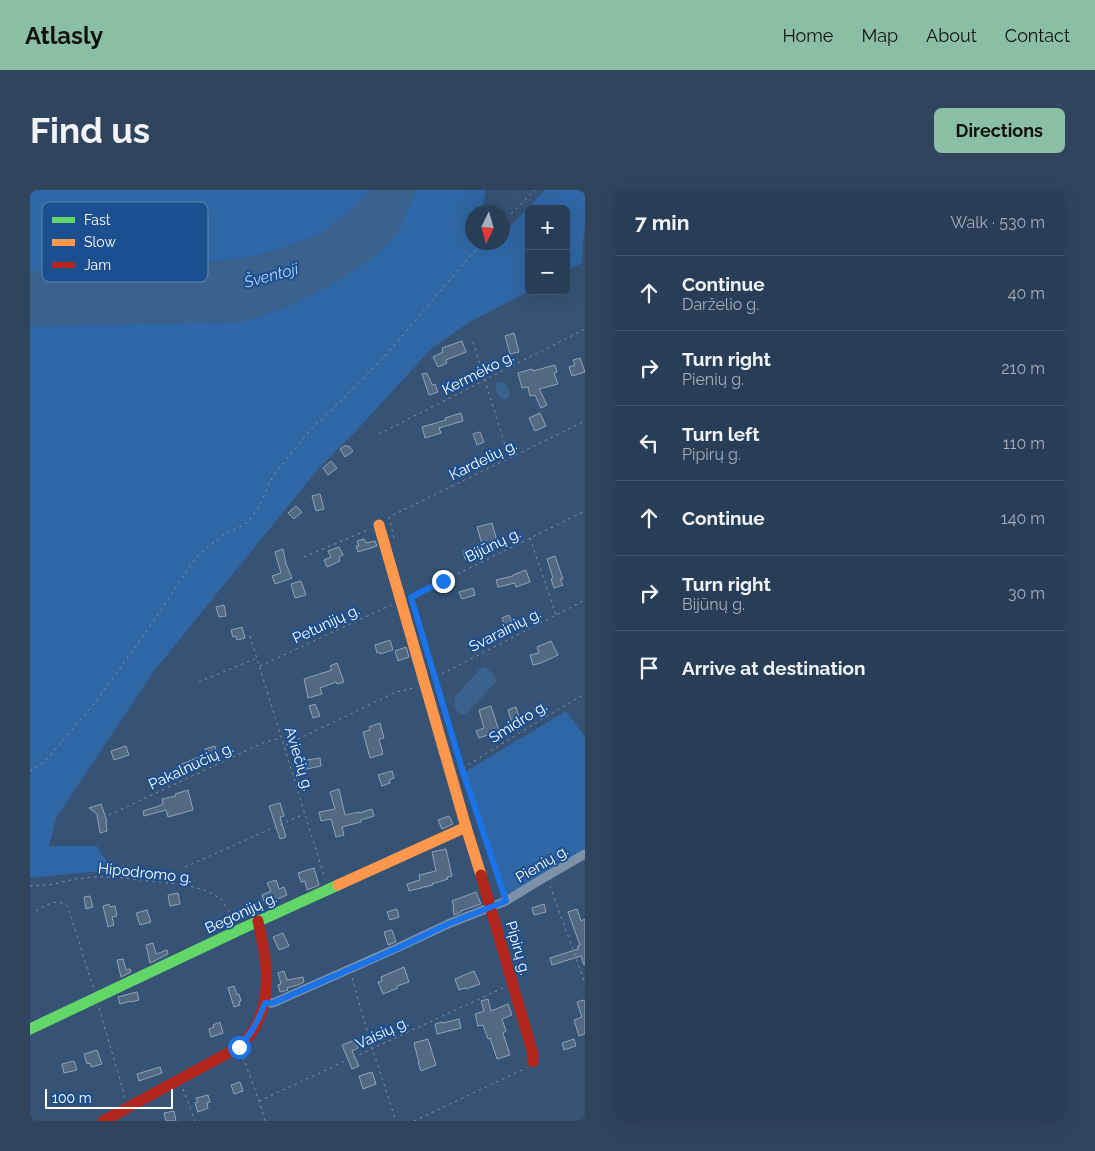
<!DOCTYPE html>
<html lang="en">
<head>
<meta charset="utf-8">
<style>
  :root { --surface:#283e57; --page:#30455d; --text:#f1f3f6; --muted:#a5aeba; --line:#44576d; --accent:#8abfa5 }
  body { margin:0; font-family:Raleway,sans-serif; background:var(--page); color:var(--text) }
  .controls { position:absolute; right:15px; top:15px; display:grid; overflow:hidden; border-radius:8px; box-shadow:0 5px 20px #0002 }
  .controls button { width:45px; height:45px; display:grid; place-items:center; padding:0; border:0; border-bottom:1px solid var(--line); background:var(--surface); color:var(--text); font:25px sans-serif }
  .compass { position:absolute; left:435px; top:15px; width:45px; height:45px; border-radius:50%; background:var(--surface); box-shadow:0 5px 20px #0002; rotate:185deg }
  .scale { position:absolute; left:15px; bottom:12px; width:128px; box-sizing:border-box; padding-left:5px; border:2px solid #fff; border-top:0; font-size:14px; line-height:18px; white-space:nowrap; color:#fff; -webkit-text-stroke:4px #1b4f8f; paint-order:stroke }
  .stop { position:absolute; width:15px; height:15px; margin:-11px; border:4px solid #1a73e8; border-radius:50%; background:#fff }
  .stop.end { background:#1a73e8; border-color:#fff; box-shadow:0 1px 5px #0008 }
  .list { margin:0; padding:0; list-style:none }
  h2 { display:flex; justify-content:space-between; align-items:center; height:65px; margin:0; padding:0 20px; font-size:21px }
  h2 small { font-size:16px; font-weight:400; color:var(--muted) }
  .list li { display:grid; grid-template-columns:32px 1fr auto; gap:15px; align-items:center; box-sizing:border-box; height:75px; padding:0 20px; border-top:1px solid var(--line) }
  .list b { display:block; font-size:19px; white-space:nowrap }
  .list p { margin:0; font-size:16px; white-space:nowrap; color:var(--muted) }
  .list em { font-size:16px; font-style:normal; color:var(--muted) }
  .icon { flex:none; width:28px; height:28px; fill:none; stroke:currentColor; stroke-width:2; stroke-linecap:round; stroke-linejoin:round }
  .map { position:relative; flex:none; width:555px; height:931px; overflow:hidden; border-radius:8px }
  header { display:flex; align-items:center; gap:30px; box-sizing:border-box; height:70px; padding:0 25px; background:var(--accent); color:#111 }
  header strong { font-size:24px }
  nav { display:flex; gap:28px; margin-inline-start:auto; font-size:18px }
  .intro { display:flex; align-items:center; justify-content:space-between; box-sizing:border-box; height:120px; padding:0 30px }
  h1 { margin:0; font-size:35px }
  .button { padding:12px 22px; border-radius:8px; background:var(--accent); color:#111; font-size:18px; font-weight:700 }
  main { display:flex; gap:30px; padding:0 30px }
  aside { flex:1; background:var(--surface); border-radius:8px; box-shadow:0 5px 20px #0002 }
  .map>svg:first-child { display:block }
  .green { fill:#2f66a5 }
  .water { fill:#3b618d }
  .building { fill:#526984; stroke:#92a2b6 }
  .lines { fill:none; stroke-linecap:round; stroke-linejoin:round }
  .path { stroke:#7d92a8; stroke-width:1; stroke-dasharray:2.5 4; stroke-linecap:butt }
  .street { stroke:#7d92a8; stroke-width:9 }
  .fast { stroke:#63d668; stroke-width:11 }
  .slow { stroke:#ff974d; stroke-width:11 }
  .jam { stroke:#b3261e; stroke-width:11 }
  .route { stroke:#1a73e8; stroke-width:6 }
  .labels { text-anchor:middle; stroke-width:4; stroke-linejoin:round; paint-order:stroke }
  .street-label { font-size:15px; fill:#fff; stroke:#1b4f8f }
  .water-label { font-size:16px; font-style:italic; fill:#b5d3f5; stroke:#1b4f8f }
  .key { fill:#1b4f8f; stroke:#5f84b1; stroke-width:1 }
  .key-label { font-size:14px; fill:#fff }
</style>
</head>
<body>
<header>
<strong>Atlasly</strong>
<nav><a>Home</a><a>Map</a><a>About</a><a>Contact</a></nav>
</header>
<div class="intro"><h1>Find us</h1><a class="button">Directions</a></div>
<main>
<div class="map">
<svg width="555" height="931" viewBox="0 0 555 931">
  <rect width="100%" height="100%" fill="#365274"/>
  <g class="green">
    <polygon points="0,0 341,0 321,21 292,43 249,60 217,68 171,73 24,77 0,83"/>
    <polygon points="386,0 456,0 452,22 442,22 442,52 472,52 473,44 515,0 555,0 555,38 552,58 552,73 536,81 536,19 499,19 499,101 438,133 401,159 327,240 289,278 124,481 26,628 19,656 67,656 83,682 61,682 0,688 0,136 212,132 250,119 281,105 302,94 348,64 367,43"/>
    <polygon points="536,521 555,547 555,660 485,703 475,704 435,582"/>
  </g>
  <g class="water">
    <polygon points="341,0 386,0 367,43 348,64 302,94 281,105 250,119 212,132 0,136 0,83 24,77 171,73 217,68 249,60 292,43 321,21"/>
    <path d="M468 192H473C480 197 484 211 471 209 466 205 464 197 468 192Z"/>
    <path d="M454 477 457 478 465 487 466 492 435 525 430 524C423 518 423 511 427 504L450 479Z"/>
  </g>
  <g class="building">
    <polygon points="484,143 489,162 480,164 475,146"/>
    <polygon points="432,151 436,162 416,170 417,173 408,177 403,167 413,162 412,158"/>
    <polygon points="550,168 555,182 542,186 539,177 545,175 543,170"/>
    <polygon points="525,175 527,182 524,183 528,194 509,199 517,215 511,218 505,205 500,206 498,197 492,198 488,183 502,179 503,181"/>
    <polygon points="397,183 402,195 405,194 408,202 399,205 392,184"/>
    <polygon points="431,223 433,231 409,238 411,243 395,248 392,237 416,230 415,228"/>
    <polygon points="510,223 516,236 505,241 499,228"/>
    <polygon points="450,242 454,252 447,255 443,244"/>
    <polygon points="316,255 317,257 319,256 323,261 315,267 310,259"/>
    <polygon points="301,271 307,278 298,285 293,278"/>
    <polygon points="290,304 294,319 286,321 282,306"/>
    <polygon points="266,316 272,322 264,329 258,323"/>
    <polygon points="462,333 467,351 465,351 466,357 454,361 447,337"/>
    <polygon points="334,349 336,353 345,351 347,356 328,362 326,356 329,356 327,351"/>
    <polygon points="309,357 313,365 309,367 310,371 297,377 294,370 301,367 298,361"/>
    <polygon points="442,358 445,366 435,369 433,361"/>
    <polygon points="253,359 256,374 262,388 245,394 242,386 251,383 245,362"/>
    <polygon points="525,366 533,389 530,389 533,395 524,398 521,389 523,388 517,369"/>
    <polygon points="496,380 500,392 486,397 485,393 468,397 466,390 483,386 483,385"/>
    <polygon points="271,391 276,405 265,408 261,394"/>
    <polygon points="443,398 445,405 432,409 429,402"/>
    <polygon points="194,415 196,426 189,427 186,417"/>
    <polygon points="479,425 484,437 477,440 472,428"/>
    <polygon points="212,437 215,448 207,450 206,446 203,447 201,440"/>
    <polygon points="360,450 363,460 350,464 349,462 347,463 345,455"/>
    <polygon points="521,451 528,465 511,473 503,475 500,465 509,463 507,457"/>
    <polygon points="376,457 379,467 368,471 365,461"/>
    <polygon points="307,473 314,492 307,494 306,492 290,498 292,504 278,508 274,489 302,480 300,476"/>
    <polygon points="285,514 290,526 283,528 279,516"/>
    <polygon points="461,516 469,541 449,548 446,541 454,538 449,520"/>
    <polygon points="486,517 490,530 482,533 478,520"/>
    <polygon points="350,533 354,548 349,549 353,564 340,568 333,542 340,540 339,537"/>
    <polygon points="96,556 99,565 84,570 81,561"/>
    <polygon points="185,556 187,565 185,566 186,568 178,570 175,559"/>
    <polygon points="169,567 171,574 157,579 158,582 150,585 147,576"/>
    <polygon points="290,568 291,576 272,580 270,571"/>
    <polygon points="362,581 364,588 359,590 360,593 352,596 348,585"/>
    <polygon points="309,599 315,625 329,622 329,623 342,619 344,626 331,630 331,632 312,637 314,645 306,647 301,629 291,631 289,622 305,619 300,602"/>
    <polygon points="158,600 163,620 138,627 136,620 114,626 113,621 132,615 133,613 132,609 146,606 145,604"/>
    <polygon points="250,613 254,626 250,627 256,647 250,649 239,616"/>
    <polygon points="71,614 77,631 76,631 77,641 70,643 67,625 68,625 59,618"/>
    <polygon points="419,626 423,634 412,639 408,630"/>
    <polygon points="416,659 422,686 417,687 418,689 402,694 403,695 379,701 377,694 390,690 389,685 406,681 402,662"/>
    <polygon points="284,678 289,695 277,700 275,691 271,692 268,683"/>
    <polygon points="246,690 249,699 254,697 257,705 235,714 232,705 241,701 237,693"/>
    <polygon points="446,702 451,714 431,721 431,722 424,725 423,717 424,717 422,711"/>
    <polygon points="148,703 150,714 140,716 138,705"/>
    <polygon points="60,706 63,717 56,719 54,707"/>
    <polygon points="79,714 80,717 85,716 87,726 82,727 84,735 78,737 73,716"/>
    <polygon points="514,714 516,722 504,725 502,718"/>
    <polygon points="367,719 369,727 360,730 357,722"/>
    <polygon points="547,719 551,731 555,729 555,775 554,775 551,766 522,775 520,768 548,759 548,756 550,755 538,722"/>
    <polygon points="117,720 121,732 110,735 106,723"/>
    <polygon points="362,740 366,752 358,755 354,742"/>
    <polygon points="253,743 259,756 249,760 243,747"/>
    <polygon points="123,753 126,764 137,760 138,764 120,773 116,755"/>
    <polygon points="93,769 96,780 100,779 101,782 91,787 87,770"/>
    <polygon points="374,777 379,792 367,796 368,798 353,804 348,792 352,791 351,787"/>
    <polygon points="254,781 257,790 273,787 274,792 268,795 257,798 258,800 250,802 248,795 251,794 248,783"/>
    <polygon points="444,781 450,794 436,799 435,798 429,800 425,789"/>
    <polygon points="204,796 207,805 209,804 211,811 209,812 210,815 204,817 198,798"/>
    <polygon points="107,802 109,810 101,812 101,811 90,814 88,807"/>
    <polygon points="458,809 461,821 478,814 482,825 472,829 476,841 473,843 480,865 467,869 460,848 458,849 453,835 448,836 445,824 454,821 451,811"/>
    <polygon points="554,810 555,814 555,844 549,846 544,830 552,827 547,812"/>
    <polygon points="429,829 431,838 407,844 405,834 412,832 413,833"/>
    <polygon points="190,832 193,843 181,847 179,839 184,837 183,835"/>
    <polygon points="398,849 406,875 391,881 388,873 389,873 384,853"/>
    <polygon points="544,849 546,856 534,860 532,853"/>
    <polygon points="325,850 328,858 322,861 329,876 322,879 312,855"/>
    <polygon points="67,860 72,874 61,877 60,873 57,874 54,864"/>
    <polygon points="44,871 47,880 34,883 32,874"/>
    <polygon points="130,877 132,883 109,891 107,884"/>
    <polygon points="342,882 346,894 333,899 329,886"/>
    <polygon points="210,892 213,901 204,904 201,895"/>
    <polygon points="178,905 180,912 177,913 178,918 168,922 165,913 168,912 166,908"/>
    <polygon points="144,921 146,931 136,931 134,923"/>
  </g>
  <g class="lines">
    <g class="path">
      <polyline points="472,33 505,0"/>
      <polyline points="443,152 479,268"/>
      <polyline points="349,244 555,139"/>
      <polyline points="364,348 359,327 555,231"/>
      <polyline points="500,348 526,425"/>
      <polyline points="274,367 340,339"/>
      <polyline points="381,407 555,321"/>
      <polyline points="220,446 295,689"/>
      <polyline points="395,452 432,579 472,702"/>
      <polyline points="230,476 361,415"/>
      <polyline points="406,487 555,410"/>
      <polyline points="169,492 227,468"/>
      <polyline points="256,555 366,502 384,498"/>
      <polyline points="433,578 517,526 555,504"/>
      <polyline points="0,581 14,572 22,563 65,513 123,432 166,367 193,345 214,335 223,326 229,317 240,292 246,282 282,238 306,216 356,165 440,66 454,52"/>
      <polyline points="79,625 235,552 251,548"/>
      <polyline points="155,677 274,624"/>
      <polyline points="0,696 19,695 45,689 63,687 85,687 156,695 177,701 191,709 204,730"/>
      <polyline points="520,696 555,793"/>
      <path d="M6 721C16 715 28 707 38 717L63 797"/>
      <polyline points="322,788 342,858 366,931"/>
      <polyline points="69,818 95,907"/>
      <polyline points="213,867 229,911 235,931"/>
      <polyline points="153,899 165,931"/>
      <polyline points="229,911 473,798"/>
      <polyline points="384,931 494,879"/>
    </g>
    <polyline class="street" points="235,813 243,813 367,758 418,734 476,711 517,686 555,664"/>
    <polyline class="fast" points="0,839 209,740 308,695"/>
    <g class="slow">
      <polyline points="349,335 436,637 451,685"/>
      <polyline points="308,695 436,637"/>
    </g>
    <g class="jam">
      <polyline points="451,685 503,864 503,872"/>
      <path d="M73 931 209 857C214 851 220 846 224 839 244 805 236 767 228 731"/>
    </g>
  </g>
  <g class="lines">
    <path class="route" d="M209 857C223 841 227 833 235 813H243L368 758 418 734 476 711 432 579 381 407 413 391"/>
  </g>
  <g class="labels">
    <g class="street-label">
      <text transform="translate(448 183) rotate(-27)" y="5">Kermėko g.</text>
      <text transform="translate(453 270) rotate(-26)" y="5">Kardelių g.</text>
      <text transform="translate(463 355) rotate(-26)" y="5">Bijūnų g.</text>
      <text transform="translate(296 434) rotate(-25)" y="5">Petunijų g.</text>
      <text transform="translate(475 440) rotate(-27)" y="5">Svarainių g.</text>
      <text transform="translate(488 532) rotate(-32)" y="5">Smidro g.</text>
      <text transform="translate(269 569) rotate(73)" y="5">Aviečių g.</text>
      <text transform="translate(161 576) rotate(-25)" y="5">Pakalnučių g.</text>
      <text transform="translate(512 674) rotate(-31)" y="5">Pienių g.</text>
      <text transform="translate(115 683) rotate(6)" y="5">Hipodromo g.</text>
      <text transform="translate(211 723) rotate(-25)" y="5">Begonijų g.</text>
      <text transform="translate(488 758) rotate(74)" y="5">Pipirų g.</text>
      <text transform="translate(352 843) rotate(-25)" y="5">Vaisių g.</text>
    </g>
    <g class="water-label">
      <text transform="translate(241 85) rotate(-15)" y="6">Šventoji</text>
    </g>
  </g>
  <rect x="12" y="12" width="166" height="80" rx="8" class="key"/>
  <rect x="22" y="27" width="23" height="6" fill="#63d668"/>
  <rect x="22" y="49" width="23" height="7" fill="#ff974d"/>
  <rect x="22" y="72" width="23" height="6" fill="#b3261e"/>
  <g class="key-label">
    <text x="54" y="35">Fast</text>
    <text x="54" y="57">Slow</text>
    <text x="54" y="80">Jam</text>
  </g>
</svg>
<div class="controls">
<button>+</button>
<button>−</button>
</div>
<svg class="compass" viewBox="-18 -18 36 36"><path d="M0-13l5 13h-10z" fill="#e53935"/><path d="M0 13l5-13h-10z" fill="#a5aeba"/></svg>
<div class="scale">100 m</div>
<div class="stop" style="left:209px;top:857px"></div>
<div class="stop end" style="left:413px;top:391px"></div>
</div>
<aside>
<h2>7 min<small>Walk · 530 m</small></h2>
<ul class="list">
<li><svg class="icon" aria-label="ahead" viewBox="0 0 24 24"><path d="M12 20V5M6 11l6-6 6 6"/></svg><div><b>Continue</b><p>Darželio g.</p></div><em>40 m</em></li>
<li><svg class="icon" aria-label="right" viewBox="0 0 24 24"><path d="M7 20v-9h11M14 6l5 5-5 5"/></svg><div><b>Turn right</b><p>Pienių g.</p></div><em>210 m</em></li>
<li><svg class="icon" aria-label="left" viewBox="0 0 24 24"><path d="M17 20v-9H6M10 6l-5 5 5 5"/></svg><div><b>Turn left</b><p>Pipirų g.</p></div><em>110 m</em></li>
<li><svg class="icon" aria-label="ahead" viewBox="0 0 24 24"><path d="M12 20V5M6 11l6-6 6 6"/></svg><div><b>Continue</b></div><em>140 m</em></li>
<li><svg class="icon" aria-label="right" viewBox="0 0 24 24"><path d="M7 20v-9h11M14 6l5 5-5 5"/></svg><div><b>Turn right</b><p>Bijūnų g.</p></div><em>30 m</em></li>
<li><svg class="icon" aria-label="arrive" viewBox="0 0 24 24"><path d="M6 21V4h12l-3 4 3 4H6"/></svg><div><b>Arrive at destination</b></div></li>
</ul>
</aside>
</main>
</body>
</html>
